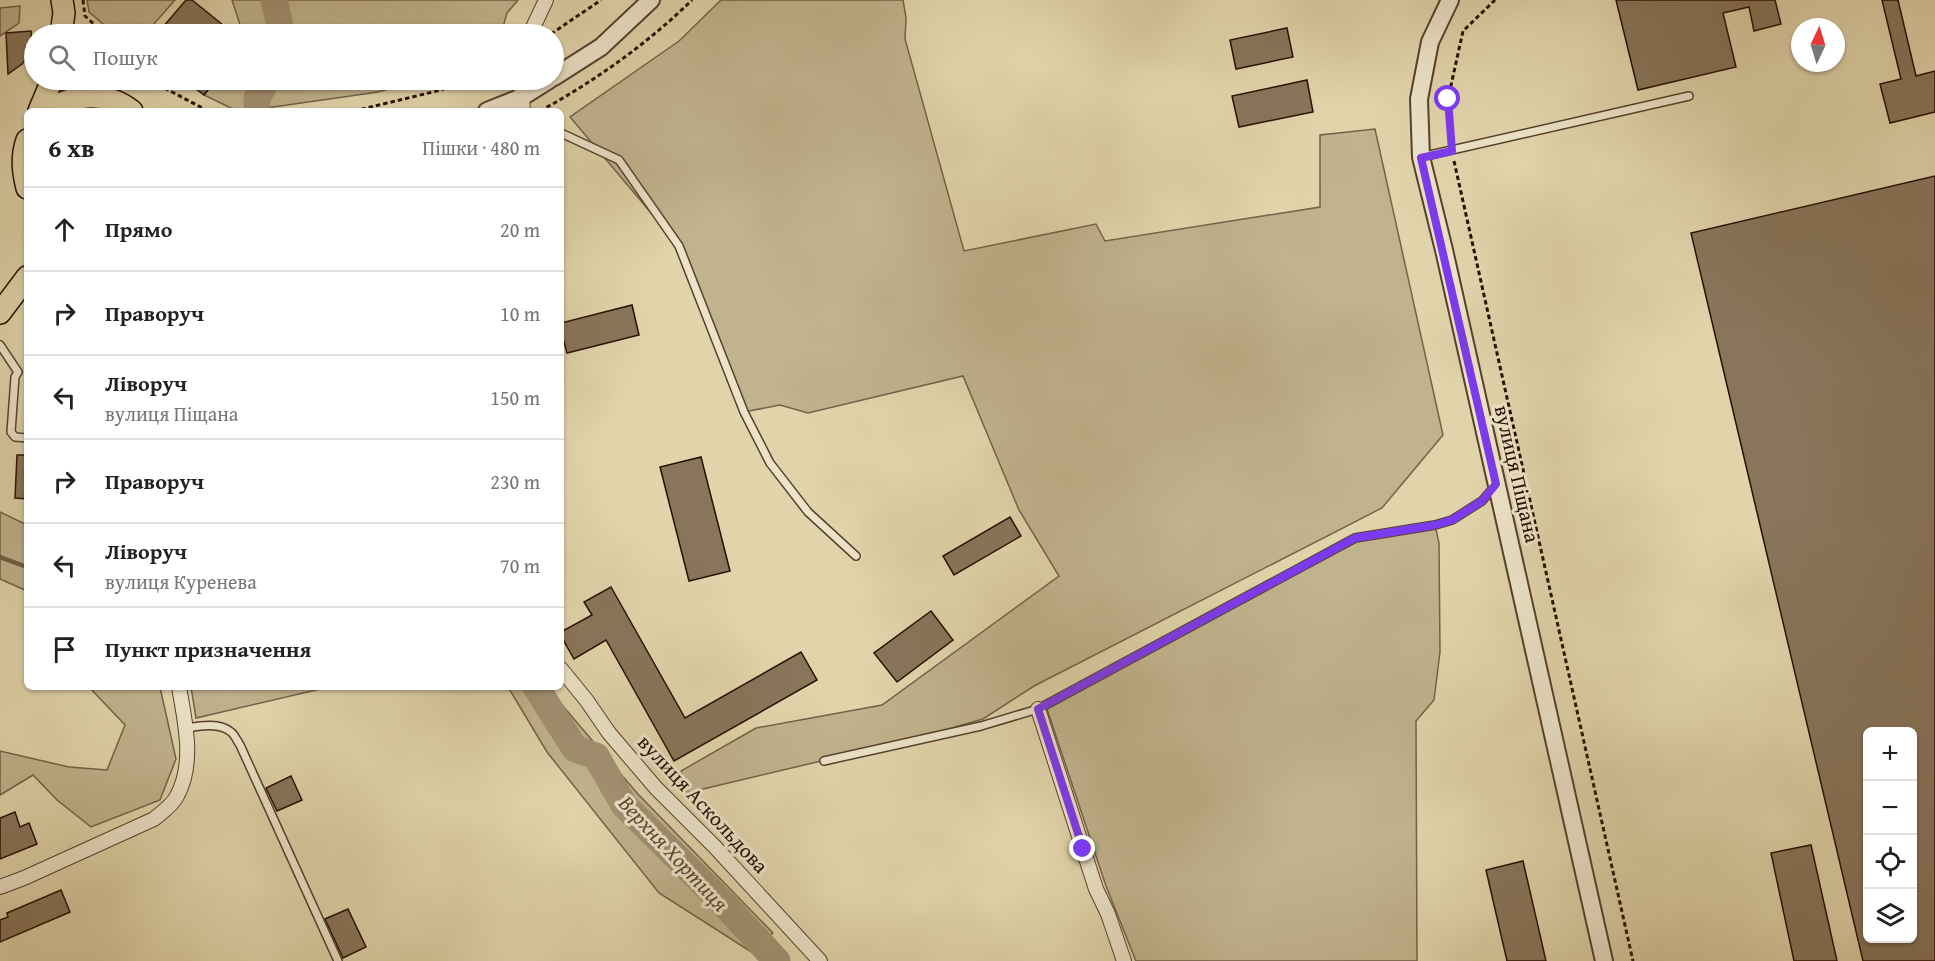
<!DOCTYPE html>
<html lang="uk">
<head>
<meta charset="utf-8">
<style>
  :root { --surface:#fff; --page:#f2f2f2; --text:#222; --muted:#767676; --line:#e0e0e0 }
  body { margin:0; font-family:"Gentium Book Plus",serif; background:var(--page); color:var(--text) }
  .controls { position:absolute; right:18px; bottom:18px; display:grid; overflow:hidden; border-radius:9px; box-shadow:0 2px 4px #0004 }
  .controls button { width:54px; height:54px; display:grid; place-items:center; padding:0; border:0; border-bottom:2px solid var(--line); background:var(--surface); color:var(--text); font:30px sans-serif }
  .compass { position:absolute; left:1791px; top:18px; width:54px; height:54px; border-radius:50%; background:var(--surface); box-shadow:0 2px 4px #0004; rotate:4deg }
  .stop { position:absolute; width:18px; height:18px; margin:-14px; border:4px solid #7c3aed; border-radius:50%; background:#fff }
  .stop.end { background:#7c3aed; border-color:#fff; box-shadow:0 2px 6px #0008 }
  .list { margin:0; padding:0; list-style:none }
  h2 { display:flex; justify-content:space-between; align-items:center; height:78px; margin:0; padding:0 24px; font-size:26px }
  h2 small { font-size:20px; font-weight:400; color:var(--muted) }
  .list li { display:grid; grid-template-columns:39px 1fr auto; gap:18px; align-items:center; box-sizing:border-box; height:84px; padding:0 24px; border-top:2px solid var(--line) }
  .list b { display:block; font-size:22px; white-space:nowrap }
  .list p { margin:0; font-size:20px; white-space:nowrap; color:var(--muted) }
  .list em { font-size:20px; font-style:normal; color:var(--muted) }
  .icon { flex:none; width:33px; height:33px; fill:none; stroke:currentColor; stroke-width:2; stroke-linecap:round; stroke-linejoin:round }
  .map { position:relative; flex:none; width:1935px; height:961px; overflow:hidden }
  .search { position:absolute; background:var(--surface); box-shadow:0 2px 4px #0004; left:24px; top:24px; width:540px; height:66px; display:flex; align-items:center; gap:15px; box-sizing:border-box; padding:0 21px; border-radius:33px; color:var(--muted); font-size:22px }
  .panel { position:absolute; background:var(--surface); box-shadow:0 2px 4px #0004; left:24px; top:108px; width:540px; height:582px; border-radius:9px }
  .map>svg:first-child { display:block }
  .green { fill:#c1b38e; stroke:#746148; stroke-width:1.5 }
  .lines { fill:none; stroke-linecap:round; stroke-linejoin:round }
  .stream { stroke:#715d45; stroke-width:4.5 }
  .river { stroke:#a29172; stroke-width:27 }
  .building { fill:#88755a; stroke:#270f02; stroke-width:1.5; fill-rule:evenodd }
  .service-casing { stroke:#56402c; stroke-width:10 }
  .minor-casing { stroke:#56402c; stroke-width:16 }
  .tertiary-casing { stroke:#56402c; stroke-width:20 }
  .primary-casing { stroke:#270f02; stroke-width:24 }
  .path { stroke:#270f02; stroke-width:3; stroke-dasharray:4.5 3; stroke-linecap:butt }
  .service { stroke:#ece3c8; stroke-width:7 }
  .minor { stroke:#ece3c8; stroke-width:14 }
  .tertiary { stroke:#ece3c8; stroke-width:16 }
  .primary { stroke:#e1d4ab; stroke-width:21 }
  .route { stroke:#7c3aed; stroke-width:8 }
  .labels { text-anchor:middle; stroke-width:6; stroke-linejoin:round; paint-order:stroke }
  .street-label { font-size:21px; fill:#270f02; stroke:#ece3c8 }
  .water-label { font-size:22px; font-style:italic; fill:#5e4a34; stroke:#ece3c8 }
</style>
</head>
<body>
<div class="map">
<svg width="1935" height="961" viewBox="0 0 1935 961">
  <rect width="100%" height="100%" fill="#e1d4ab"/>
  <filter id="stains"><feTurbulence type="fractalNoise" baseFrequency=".00333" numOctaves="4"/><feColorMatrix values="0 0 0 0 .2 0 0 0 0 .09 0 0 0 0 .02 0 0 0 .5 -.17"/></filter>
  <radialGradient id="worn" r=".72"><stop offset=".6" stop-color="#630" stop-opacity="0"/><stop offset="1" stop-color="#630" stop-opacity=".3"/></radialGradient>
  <g class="green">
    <polygon points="87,0 175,0 145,34 115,34 89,12"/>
    <polygon points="232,0 518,0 507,13 501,34 243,34"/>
    <polygon points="721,0 903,0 906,18 905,39 964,251 1096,224 1105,241 1320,207 1320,135 1375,129 1443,435 1382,508 1034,686 983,719 914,739 686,793 681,771 756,728 882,705 1059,576 1019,510 963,376 808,413 780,405 744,412 679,246 570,117 679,41"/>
    <polygon points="20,6 19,23 0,36 0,8"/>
    <polygon points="216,80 421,80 378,92 246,111 237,111 204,95"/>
    <polygon points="0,512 27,525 27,591 0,579"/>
    <polygon points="1435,525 1439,543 1440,652 1434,700 1416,721 1417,961 1136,961 1106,886 1047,709 1355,538"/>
    <polygon points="89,687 160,687 176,759 160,800 91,827 57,800 33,775 0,795 0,751 69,767 107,770 125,725"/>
    <polygon points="191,687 329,687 196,718"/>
    <polygon points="508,687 552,687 557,699 637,793 773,933 753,953 659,893 547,752"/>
  </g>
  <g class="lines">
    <g class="stream">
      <polyline points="0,557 27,567"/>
      <polyline points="151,687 192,688 196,687"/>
    </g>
    <g class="river">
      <polyline points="274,0 282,34"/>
      <polyline points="257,108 257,98 267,80"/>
      <polyline points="536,687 575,749 596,756 624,805 724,904 777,961"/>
    </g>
  </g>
  <g class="building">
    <polygon points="186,0 192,0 234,34 157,34"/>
    <polygon points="1616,0 1775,0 1781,24 1754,31 1749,7 1723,13 1736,67 1638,90"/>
    <polygon points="1882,0 1898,0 1916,76 1935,71 1935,112 1890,123 1880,84 1901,79"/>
    <polygon points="1287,28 1293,57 1236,69 1230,40"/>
    <polygon points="31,31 32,46 26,47 27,58 22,64 8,74 6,33"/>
    <polygon points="184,80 216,80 204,95"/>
    <polygon points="1307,80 1313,112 1239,127 1232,96"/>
    <path d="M1935 176V961H1863L1691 233ZM1868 732H1912V939H1868Z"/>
    <polygon points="632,305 639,335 567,353 561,331 561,323"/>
    <polygon points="17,455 27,455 27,499 15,498"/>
    <polygon points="701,457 730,571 689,581 660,467"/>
    <polygon points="1010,517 1021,536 954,575 943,556"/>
    <polygon points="611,587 685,718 801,652 817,680 674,761 606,640 574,659 561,636 561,632 592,615 584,602"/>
    <polygon points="931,611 953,640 897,682 874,653"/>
    <polygon points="291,776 302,800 277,811 266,788"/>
    <polygon points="15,812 20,827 29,823 37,844 0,859 0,818"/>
    <polygon points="1811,845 1837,961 1794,961 1771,853"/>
    <polygon points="1523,861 1546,961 1507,961 1486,870"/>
    <polygon points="61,890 70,912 0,942 0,920 8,917 7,913"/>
    <polygon points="348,909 366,947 343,958 325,919"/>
  </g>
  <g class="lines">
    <g class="service-casing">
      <g id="service">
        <polyline points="561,133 619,160 679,246 744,412 770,463 808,512 856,556"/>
        <polyline points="1421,157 1689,96"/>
        <polyline points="0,345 18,372 15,377 11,432 15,437 27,438"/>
        <path d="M186 728C199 726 219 722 231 732 235 735 237 741 240 745L338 961"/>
        <polyline points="824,761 981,726 1038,709 1355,538 1435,525 1452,520 1482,501 1495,486"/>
      </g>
    </g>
    <g class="minor-casing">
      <g id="minor">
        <polyline points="530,34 546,0"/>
        <polyline points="521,80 523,111"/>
        <polyline points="561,669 587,701 609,733 656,788 715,847 820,961"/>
        <polyline points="1038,709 1096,889 1108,914 1124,961"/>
        <path d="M0 887 24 878 154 819C162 812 172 806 177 796 195 763 185 722 179 687"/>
      </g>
    </g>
    <g class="tertiary-casing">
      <g id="tertiary">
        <polyline points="1450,0 1430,42 1419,99 1421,157 1444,250 1604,961"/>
        <polyline points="554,77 601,47 651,0"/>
        <polyline points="487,111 522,97 549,80"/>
      </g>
    </g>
    <g class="primary-casing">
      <g id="primary">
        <polyline points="61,34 64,13 62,0"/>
        <polyline points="39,111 52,80"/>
        <path d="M48 111C74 93 107 91 132 111"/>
        <path d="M27 140C21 157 23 172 27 188"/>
        <polyline points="0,313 27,277"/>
      </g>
    </g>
    <g class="path">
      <polyline points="83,0 85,16 105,34"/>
      <polyline points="551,34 601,0"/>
      <polyline points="152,80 157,84 208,111"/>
      <polyline points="354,111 441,90 466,80"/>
      <path d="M540 111C595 81 647 44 692 0"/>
      <polyline points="1451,139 1448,99 1463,31 1495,0"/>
      <polyline points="1454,161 1633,961"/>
    </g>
    <use href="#service" class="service"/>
    <use href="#minor" class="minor"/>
    <use href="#tertiary" class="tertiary"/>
    <use href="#primary" class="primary"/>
  </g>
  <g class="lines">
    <polyline class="route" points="1083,849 1038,709 1355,538 1435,525 1452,520 1482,501 1496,484 1421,158 1452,151 1448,99"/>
  </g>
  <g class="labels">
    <g class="street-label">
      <text transform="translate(1517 474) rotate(77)" y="7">вулиця Піщана</text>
      <text transform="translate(703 804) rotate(47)" y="7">вулиця Аскольдова</text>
    </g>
    <g class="water-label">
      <text transform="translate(674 853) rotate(47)" y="8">Верхня Хортиця</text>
    </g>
  </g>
  <rect width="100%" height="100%" filter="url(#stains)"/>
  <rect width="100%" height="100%" fill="url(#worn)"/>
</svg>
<div class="controls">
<button>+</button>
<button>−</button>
<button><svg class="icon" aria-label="locate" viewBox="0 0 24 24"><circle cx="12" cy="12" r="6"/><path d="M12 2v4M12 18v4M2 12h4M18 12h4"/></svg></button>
<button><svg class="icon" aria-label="layers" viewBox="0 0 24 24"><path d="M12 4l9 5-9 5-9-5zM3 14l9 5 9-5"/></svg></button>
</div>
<svg class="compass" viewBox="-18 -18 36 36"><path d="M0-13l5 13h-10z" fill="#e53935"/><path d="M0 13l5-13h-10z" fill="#767676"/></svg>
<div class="stop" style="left:1448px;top:99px"></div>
<div class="stop end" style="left:1083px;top:849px"></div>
<div class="search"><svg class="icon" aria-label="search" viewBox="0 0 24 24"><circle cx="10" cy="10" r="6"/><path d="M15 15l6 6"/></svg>Пошук</div>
<section class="panel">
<h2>6 хв<small>Пішки · 480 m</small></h2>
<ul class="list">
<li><svg class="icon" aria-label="ahead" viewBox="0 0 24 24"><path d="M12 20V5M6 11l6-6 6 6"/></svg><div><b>Прямо</b></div><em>20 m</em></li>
<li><svg class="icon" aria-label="right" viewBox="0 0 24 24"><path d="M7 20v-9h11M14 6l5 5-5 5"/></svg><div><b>Праворуч</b></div><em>10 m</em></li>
<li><svg class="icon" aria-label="left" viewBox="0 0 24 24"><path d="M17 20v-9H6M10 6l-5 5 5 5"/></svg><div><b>Ліворуч</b><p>вулиця Піщана</p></div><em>150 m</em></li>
<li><svg class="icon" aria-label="right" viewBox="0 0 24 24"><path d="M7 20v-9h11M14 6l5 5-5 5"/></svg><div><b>Праворуч</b></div><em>230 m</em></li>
<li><svg class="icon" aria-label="left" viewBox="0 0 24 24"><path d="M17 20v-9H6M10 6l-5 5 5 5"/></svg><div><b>Ліворуч</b><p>вулиця Куренева</p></div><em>70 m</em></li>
<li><svg class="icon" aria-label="arrive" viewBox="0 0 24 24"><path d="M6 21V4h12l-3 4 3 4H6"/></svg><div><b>Пункт призначення</b></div></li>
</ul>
</section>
</div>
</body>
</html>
